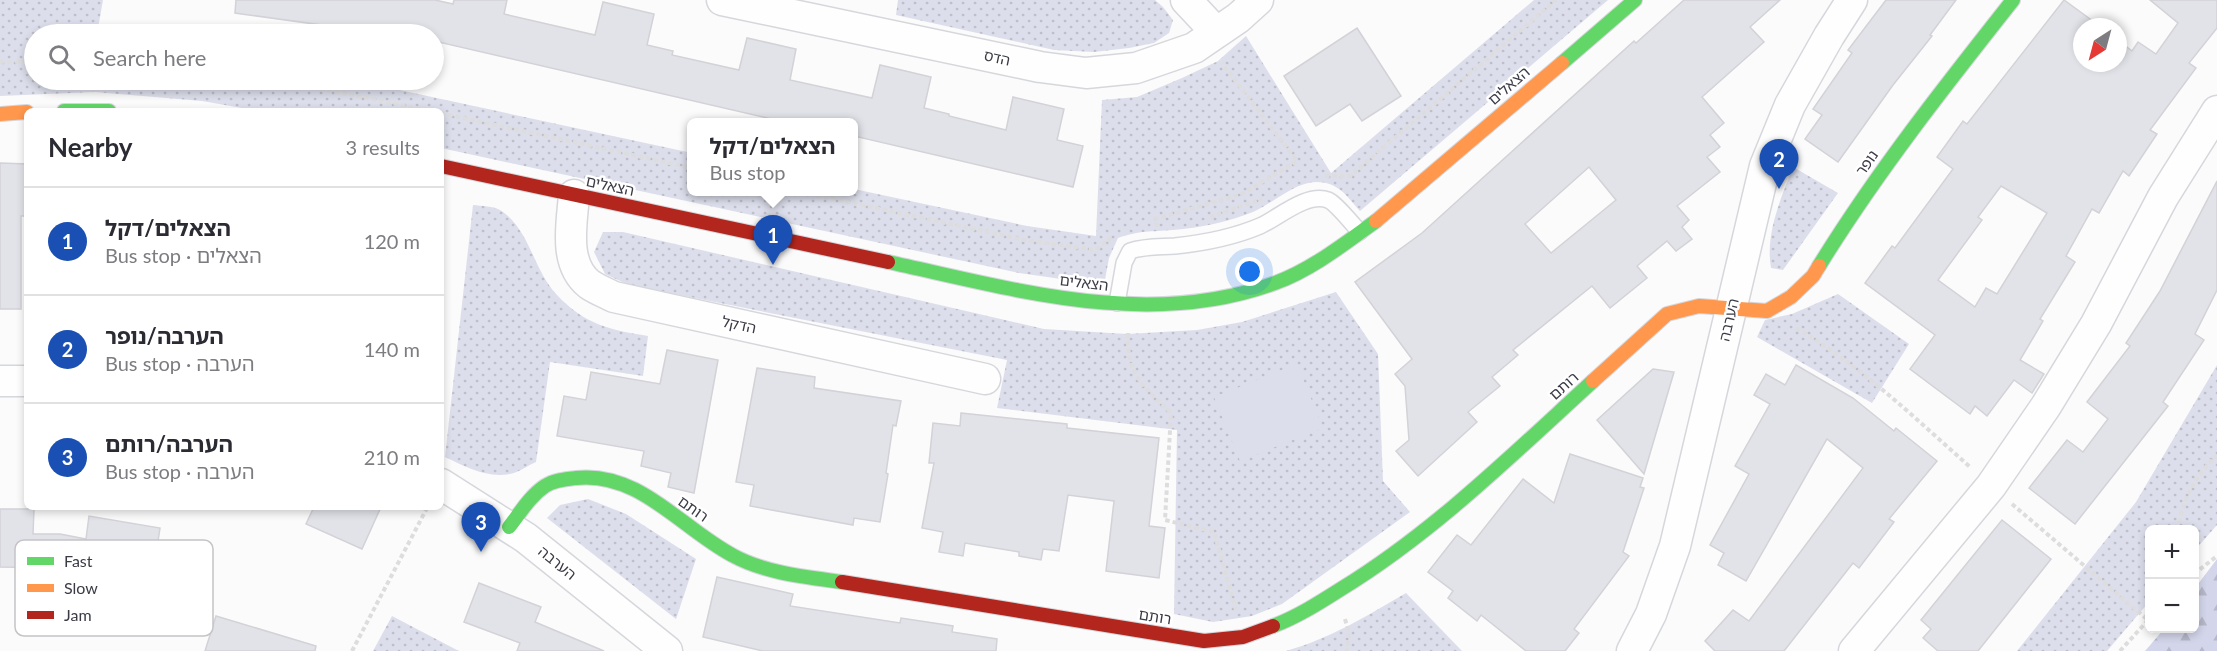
<!DOCTYPE html>
<html lang="en">
<head>
<meta charset="utf-8">
<style>
  :root { --surface:#fff; --page:#f2f2f3; --text:#2b2b33; --muted:#7c7c81; --line:#e1e1e2; --accent:#d93025 }
  body { margin:0; font-family:Lato,"Noto Sans Hebrew",sans-serif; background:var(--page); color:var(--text) }
  .controls { position:absolute; right:18px; bottom:18px; display:grid; overflow:hidden; border-radius:9px; box-shadow:0 3px 9px #0003 }
  .controls button { width:54px; height:54px; display:grid; place-items:center; padding:0; border:0; border-bottom:2px solid var(--line); background:var(--surface); color:var(--text); font:30px sans-serif }
  .compass { position:absolute; left:2073px; top:18px; width:54px; height:54px; border-radius:50%; background:var(--surface); box-shadow:0 3px 9px #0003; rotate:216deg }
  .you { position:absolute; left:1250px; top:272px; width:21px; height:21px; margin:-15px; border:4px solid #fff; border-radius:50%; background:#1a73e8; box-shadow:0 0 0 9px #1a73e833 }
  .badge { display:grid; place-items:center; width:39px; height:39px; border-radius:50%; background:var(--accent); color:#fff; font-size:20px; font-weight:700 }
  .pin { position:absolute; translate:-50% -50px; filter:drop-shadow(0 2px 3px #0008) }
  .pin::after { content:''; position:absolute; top:32px; width:21px; height:18px; background:inherit; clip-path:polygon(0 0,100% 0,50% 100%) }
  .popup { position:absolute; left:687px; top:118px; width:171px; height:78px; box-sizing:border-box; display:grid; place-content:center; border-radius:9px; background:var(--surface); filter:drop-shadow(0 2px 4px #0005); font-size:20px; white-space:nowrap; color:var(--muted) }
  .popup b { font-size:22px; color:var(--text) }
  .popup::after { content:''; position:absolute; left:50%; top:100%; margin-left:-12px; border:12px solid transparent; border-top-color:var(--surface) }
  .list { margin:0; padding:0; list-style:none }
  h2 { display:flex; justify-content:space-between; align-items:center; height:78px; margin:0; padding:0 24px; font-size:26px }
  h2 small { font-size:20px; font-weight:400; color:var(--muted) }
  .list li { display:grid; grid-template-columns:39px 1fr auto; gap:18px; align-items:center; box-sizing:border-box; height:108px; padding:0 24px; border-top:2px solid var(--line) }
  .list b { display:block; font-size:22px; white-space:nowrap }
  .list p { margin:0; font-size:20px; white-space:nowrap; color:var(--muted) }
  .list em { font-size:20px; font-style:normal; color:var(--muted) }
  .icon { flex:none; width:33px; height:33px; fill:none; stroke:currentColor; stroke-width:2; stroke-linecap:round; stroke-linejoin:round }
  .map { position:relative; flex:none; width:2217px; height:651px; overflow:hidden }
  .search { position:absolute; background:var(--surface); box-shadow:0 3px 9px #0003; left:24px; top:24px; width:420px; height:66px; display:flex; align-items:center; gap:15px; box-sizing:border-box; padding:0 21px; border-radius:33px; color:var(--muted); font-size:22px }
  .panel { position:absolute; background:var(--surface); box-shadow:0 3px 9px #0003; left:24px; top:108px; width:420px; height:402px; border-radius:9px }
  .map>svg:first-child { display:block }
  .forest { fill:url(#forest-firs) }
  .park { fill:url(#park-dots) }
  .garden { fill:#dcdeeb }
  .building { fill:#e2e3e9; stroke:#d2d2d7; stroke-width:1.5; fill-rule:evenodd }
  .lines { fill:none; stroke-linecap:round; stroke-linejoin:round }
  .lane-casing { stroke:#d6d7dc; stroke-width:18 }
  .street-casing { stroke:#d6d7dc; stroke-width:33 }
  .fast-casing { stroke:#d6d7dc; stroke-width:16 }
  .slow-casing { stroke:#d6d7dc; stroke-width:16 }
  .jam-casing { stroke:#d6d7dc; stroke-width:16 }
  .path { stroke:#ddddde; stroke-width:4; stroke-dasharray:4.5 3; stroke-linecap:butt }
  .lane { stroke:#fefefe; stroke-width:15 }
  .street { stroke:#fefefe; stroke-width:30 }
  .fast { stroke:#63d668; stroke-width:14 }
  .slow { stroke:#ff974d; stroke-width:14 }
  .jam { stroke:#b3261e; stroke-width:14 }
  .labels { text-anchor:middle; stroke-width:5; stroke-linejoin:round; paint-order:stroke }
  .street-label { font-size:15px; fill:#3a3b45; stroke:#fff }
  .key { fill:#fff; stroke:#c4c4c7; stroke-width:1.5 }
  .key-label { font-size:16px; fill:#3a3b45 }
</style>
</head>
<body>
<div class="map">
<svg width="2217" height="651" viewBox="0 0 2217 651">
  <defs>
    <pattern id="forest-firs" width="22" height="20" patternUnits="userSpaceOnUse" patternTransform="scale(1.5)"><rect width="22" height="20" fill="#d3d5ea"/><path d="M5 1l3.5 6h-7zM16 11l3.5 6h-7z" fill="#b6b8ca"/></pattern>
    <pattern id="park-dots" width="8" height="8" patternUnits="userSpaceOnUse" patternTransform="scale(1.5)"><rect width="8" height="8" fill="#dcdeeb"/><path d="M2 2h.1M6 6h.1" fill="none" stroke="#bebfcb" stroke-width="1.8" stroke-linecap="round"/></pattern>
  </defs>
  <rect width="100%" height="100%" fill="#fbfbfb"/>
  <polygon class="forest" points="2217,559 2217,651 2145,651 2164,629 2194,628 2195,588"/>
  <g class="park">
    <path d="M0 0H103L97 34H34V80H353L692 153V192H854V189L1027 226 1096 236 1102 100 1137 97 1182 78 1218 61 1246 36 1331 173 1534 0H1608L1360 211C1346 195 1338 182 1316 182 1295 182 1272 204 1253 212 1228 222 1200 228 1173 230 1150 232 1141 230 1118 238L1109 258 1104 285 1019 273 441 148V111H259L202 101 95 92 0 96Z"/>
    <polygon points="898,0 1155,0 1163,7 1173,20 1169,33 1154,43 1129,48 1094,52 1054,50 896,15"/>
    <path d="M1793 167 1838 193 1783 270 1771 268C1765 234 1781 198 1793 167Z"/>
    <path d="M473 205C481 206 494 206 500 210 530 229 533 270 557 295 584 324 610 330 648 336L643 376 550 362 536 462C529 465 522 470 514 473 490 480 466 467 445 457Z"/>
    <polygon points="603,232 623,232 1044,329 1127,334 1197,330 1242,322 1336,292 1378,354 1383,481 1410,512 1282,604 1252,616 1213,622 1174,614 1177,430 997,408 1007,360 629,285 605,274 594,252"/>
    <polygon points="1838,294 1909,344 1872,403 1757,337 1765,320 1792,314"/>
    <polygon points="2217,365 2217,525 2195,550 2194,530 2150,530 2149,602 2107,651 2017,651 2136,502"/>
    <polygon points="588,499 626,514 696,559 676,619 547,518 560,505"/>
    <path d="M1406 593 1462 651H1286C1329 639 1367 616 1406 593Z"/>
    <polygon points="392,616 455,649 459,651 373,651"/>
  </g>
  <polygon class="garden" points="1297,364 1323,428 1240,461 1214,397"/>
  <g class="building">
    <polygon points="236,0 435,0 453,4 454,0 507,0 504,14 595,35 603,2 654,14 647,45 673,51 672,55 739,70 747,38 796,49 790,80 872,98 880,65 931,77 924,108 949,114 949,116 1006,130 1013,97 1064,109 1057,140 1083,146 1073,187 854,136 854,123 789,123 434,41 434,34 387,34 235,13"/>
    <path d="M1684 0H1780L1750 27 1764 42 1702 97 1724 123 1710 135 1720 147 1707 157 1720 172 1677 206 1689 220 1682 227 1692 239 1676 251 1667 241 1637 266 1647 278 1610 308 1592 286 1513 350 1518 355 1492 377 1500 386 1468 412 1477 422 1418 476 1396 451 1409 440 1405 386 1395 374 1412 359 1355 282 1422 233 1634 41 1636 43ZM1589 167 1616 200 1551 253 1525 224Z"/>
    <polygon points="1886,0 1956,0 1930,35 1932,36 1893,85 1838,162 1805,139 1822,115 1813,109 1852,53 1848,50"/>
    <path d="M2064 0 2101 27H2082V63H2118V40L2132 51 2138 42 2156 54 2178 23 2150 0H2217V28L2189 63 2196 68 2150 130 2157 134 2129 176 2123 171 2099 213 2092 209 2066 256 2075 262 2040 319 2043 321 2020 360 2044 374 2032 393 2014 380 1987 416 1975 406 1970 414 1910 369 1935 335 1865 283 1892 246 1895 248 1953 169 1937 157 1963 121 1967 124ZM2001 186 2047 213 1997 294 1986 288 1975 307 1938 280 1982 220 1978 217Z"/>
    <polygon points="1357,28 1401,96 1362,121 1350,104 1316,126 1284,76"/>
    <polygon points="0,163 27,164 27,216 21,216 21,309 0,309"/>
    <polygon points="2217,181 2217,290 2195,334 2204,340 2163,402 2168,406 2075,524 2029,488 2067,440 2083,452 2108,419 2087,402 2130,346 2126,343 2160,291"/>
    <polygon points="667,350 718,360 694,493 668,487 671,473 641,466 644,451 557,436 564,396 586,400 591,372 660,384"/>
    <polygon points="1796,365 1853,398 1894,431 1896,428 1937,461 1889,519 1894,522 1859,568 1853,563 1784,651 1715,651 1705,641 1733,610 1749,621 1863,468 1827,439 1746,581 1718,565 1724,553 1710,545 1749,474 1735,466 1770,404 1754,395 1766,374 1785,385"/>
    <polygon points="757,368 815,377 814,388 901,401 896,426 893,425 886,473 888,474 880,522 854,518 853,525 750,506 754,485 736,482"/>
    <polygon points="1653,369 1674,372 1644,474 1597,420"/>
    <polygon points="961,413 1067,424 1067,428 1159,438 1149,526 1165,528 1159,578 1106,571 1114,501 1068,495 1059,551 1043,549 1041,560 1019,556 1019,552 965,543 963,556 939,552 943,532 922,528 934,463 929,463 933,423 960,426"/>
    <polygon points="1570,454 1643,478 1640,487 1644,488 1623,552 1629,556 1574,629 1579,633 1565,651 1526,651 1481,615 1477,621 1448,598 1453,591 1428,572 1457,535 1471,545 1523,479 1554,503"/>
    <polygon points="314,507 381,507 362,549 306,524"/>
    <polygon points="0,509 34,509 33,534 60,534 86,539 89,516 160,528 156,554 167,555 162,589 65,573 66,568 0,567"/>
    <polygon points="2002,520 2051,559 1978,651 1938,651 1923,638 1931,629 1921,620"/>
    <polygon points="717,577 793,594 790,606 900,623 901,618 953,626 952,632 997,639 996,651 763,651 703,637"/>
    <polygon points="479,583 541,607 535,622 604,651 517,651 520,643 464,622"/>
    <polygon points="216,616 316,646 315,651 205,651"/>
  </g>
  <g class="lines">
    <g class="lane-casing">
      <path id="lane" d="M1117 303 1124 263 1130 251C1145 246 1159 247 1175 246 1204 243 1234 237 1260 226 1278 218 1307 192 1328 200 1336 203 1353 225 1360 232"/>
    </g>
    <g class="street-casing">
      <g id="street">
        <polyline points="722,0 1040,67 1086,73 1136,68 1194,48 1238,18 1258,0"/>
        <polyline points="1186,0 1216,32"/>
        <path d="M574 195C572 223 563 263 589 284 596 289 606 293 614 297L985 379"/>
        <polyline points="0,381 27,381"/>
        <polyline points="441,484 526,538 667,651"/>
        <polyline points="1632,651 1651,614 1675,546 1765,166 1790,105 1829,36 1852,0"/>
        <polyline points="1854,651 1991,486 2046,406 2096,324 2163,197 2217,111"/>
      </g>
    </g>
    <g class="fast-casing">
      <g id="fast">
        <polyline points="1562,63 1635,0"/>
        <polyline points="64,111 109,111"/>
        <path d="M888 262C1013 289 1149 330 1275 283 1311 270 1344 244 1376 221"/>
        <path d="M1819 266C1877 172 1945 86 2013 0"/>
        <path d="M509 527C520 513 530 496 545 486 554 480 566 479 576 478 639 471 681 528 732 555 764 573 806 577 842 582"/>
        <path d="M1273 626C1297 617 1319 603 1341 589 1434 532 1513 454 1593 381"/>
      </g>
    </g>
    <g class="slow-casing">
      <g id="slow">
        <polyline points="0,114 27,112"/>
        <polyline points="1376,221 1562,63"/>
        <polyline points="1593,381 1667,314 1699,306 1767,311 1791,297 1813,276 1819,266"/>
      </g>
    </g>
    <g class="jam-casing">
      <g id="jam">
        <polyline points="441,166 888,262"/>
        <polyline points="842,582 1204,641 1243,637 1273,626"/>
      </g>
    </g>
    <g class="path">
      <polyline points="0,62 34,61"/>
      <polyline points="276,80 432,111"/>
      <polyline points="441,113 692,168"/>
      <polyline points="1325,176 1350,176 1556,0"/>
      <polyline points="802,192 1025,240 1095,250 1114,236"/>
      <polyline points="1210,217 1262,199"/>
      <polyline points="1157,227 1155,219 1242,194 1297,161 1222,63"/>
      <path d="M1796 328C1860 365 1915 418 1970 467"/>
      <path d="M1128 333C1126 375 1144 387 1171 413L1165 520 1214 532 1236 610"/>
      <polyline points="2012,504 2148,620"/>
      <path d="M2178 530C2182 502 2195 474 2217 456"/>
      <polyline points="2194,574 2217,556"/>
      <polyline points="1345,619 1349,633 1347,651"/>
      <polyline points="352,651 427,508"/>
      <polyline points="2120,651 2150,618"/>
    </g>
    <use href="#lane" class="lane"/>
    <use href="#street" class="street"/>
    <use href="#fast" class="fast"/>
    <use href="#slow" class="slow"/>
    <use href="#jam" class="jam"/>
  </g>
  <g class="labels">
    <g class="street-label">
      <text transform="translate(997 58) rotate(12)" y="5">הדס</text>
      <text transform="translate(1509 86) rotate(-41)" y="5">הצאלים</text>
      <text transform="translate(1867 163) rotate(-55)" y="5">נופר</text>
      <text transform="translate(610 186) rotate(12)" y="5">הצאלים</text>
      <text transform="translate(1084 283) rotate(7)" y="5">הצאלים</text>
      <text transform="translate(1729 320) rotate(-77)" y="5">הערבה</text>
      <text transform="translate(739 325) rotate(12)" y="5">הדקל</text>
      <text transform="translate(1564 386) rotate(-42)" y="5">רותם</text>
      <text transform="translate(693 509) rotate(35)" y="5">רותם</text>
      <text transform="translate(557 563) rotate(39)" y="5">הערבה</text>
      <text transform="translate(1155 617) rotate(9)" y="5">רותם</text>
    </g>
  </g>
  <rect x="15" y="540" width="198" height="96" rx="9" class="key"/>
  <rect x="27" y="557" width="27" height="8" fill="#63d668"/>
  <rect x="27" y="584" width="27" height="8" fill="#ff974d"/>
  <rect x="27" y="611" width="27" height="8" fill="#b3261e"/>
  <g class="key-label">
    <text x="64" y="567">Fast</text>
    <text x="64" y="594">Slow</text>
    <text x="64" y="621">Jam</text>
  </g>
</svg>
<div class="controls">
<button>+</button>
<button>−</button>
</div>
<svg class="compass" viewBox="-18 -18 36 36"><path d="M0-13l5 13h-10z" fill="#e53935"/><path d="M0 13l5-13h-10z" fill="#7c7c81"/></svg>
<div class="you"></div>
<div class="pin badge" style="left:773px;top:265px;background:#1a4fb4">1</div>
<div class="popup"><b>הצאלים/דקל</b>Bus stop</div>
<div class="pin badge" style="left:1779px;top:189px;background:#1a4fb4">2</div>
<div class="pin badge" style="left:481px;top:552px;background:#1a4fb4">3</div>
<div class="search"><svg class="icon" aria-label="search" viewBox="0 0 24 24"><circle cx="10" cy="10" r="6"/><path d="M15 15l6 6"/></svg>Search here</div>
<section class="panel">
<h2>Nearby<small>3 results</small></h2>
<ul class="list">
<li><span class="badge" style="background:#1a4fb4">1</span><div><b>הצאלים/דקל</b><p>Bus stop · הצאלים</p></div><em>120 m</em></li>
<li><span class="badge" style="background:#1a4fb4">2</span><div><b>הערבה/נופר</b><p>Bus stop · הערבה</p></div><em>140 m</em></li>
<li><span class="badge" style="background:#1a4fb4">3</span><div><b>הערבה/רותם</b><p>Bus stop · הערבה</p></div><em>210 m</em></li>
</ul>
</section>
</div>
</body>
</html>
